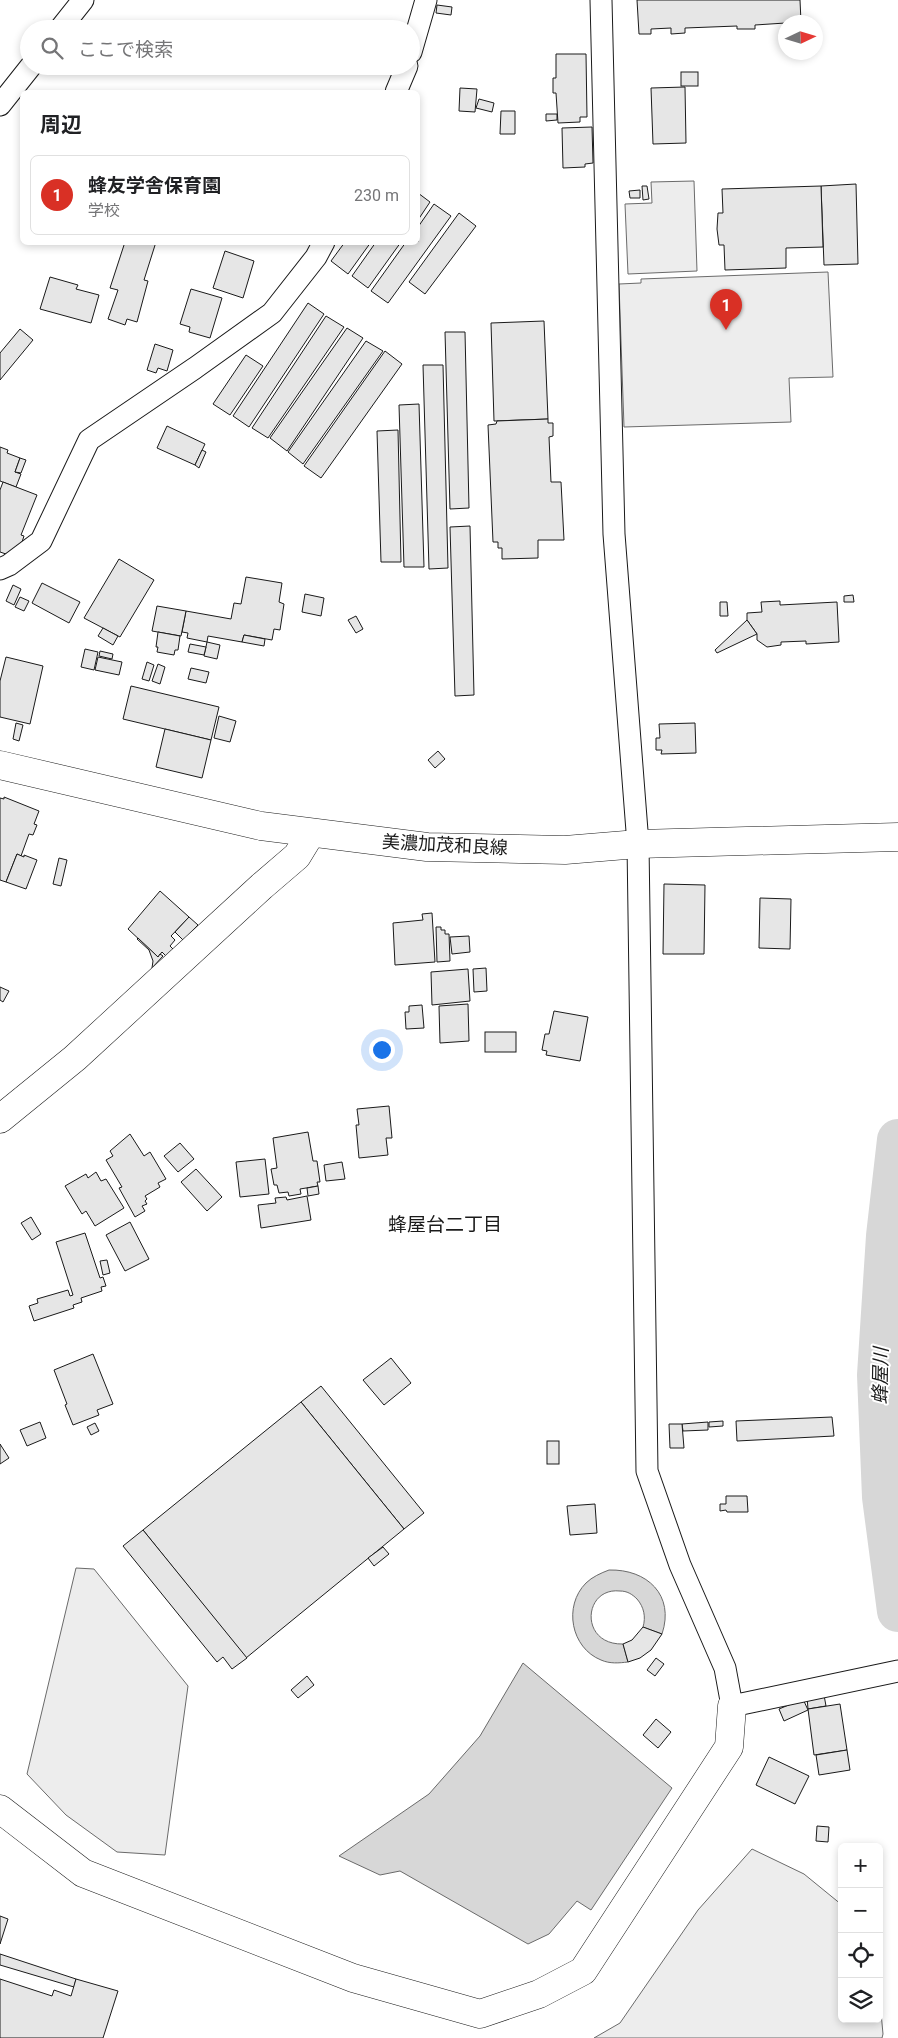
<!DOCTYPE html>
<html lang="ja">
<head>
<meta charset="utf-8">
<style>
  :root { --surface:#fff; --page:#f2f2f2; --text:#202124; --muted:#757577; --line:#e0e0e0; --accent:#d93025 }
  body { margin:0; font-family:Roboto,"Noto Sans JP",sans-serif; background:var(--page); color:var(--text) }
  .controls { position:absolute; right:15px; bottom:15px; display:grid; overflow:hidden; border-radius:8px; box-shadow:0 2px 8px #0003 }
  .controls button { width:45px; height:45px; display:grid; place-items:center; padding:0; border:0; border-bottom:1px solid var(--line); background:var(--surface); color:var(--text); font:25px sans-serif }
  .compass { position:absolute; left:778px; top:15px; width:45px; height:45px; border-radius:50%; background:var(--surface); box-shadow:0 2px 8px #0003; rotate:86deg }
  .you { position:absolute; left:381px; top:1049px; width:18px; height:18px; margin:-12px; border:4px solid #fff; border-radius:50%; background:#1a73e8; box-shadow:0 0 0 8px #1a73e833 }
  .badge { display:grid; place-items:center; width:32px; height:32px; border-radius:50%; background:var(--accent); color:#fff; font-size:16px; font-weight:700 }
  .pin { position:absolute; translate:-50% -41px; filter:drop-shadow(0 1px 2px #0008) }
  .pin::after { content:''; position:absolute; top:26px; width:18px; height:15px; background:inherit; clip-path:polygon(0 0,100% 0,50% 100%) }
  .list { margin:0; padding:0; list-style:none }
  h2 { display:flex; justify-content:space-between; align-items:center; height:65px; margin:0; padding:0 20px; font-size:21px }
  h2 small { font-size:16px; font-weight:400; color:var(--muted) }
  .list li { display:grid; grid-template-columns:32px 1fr auto; gap:15px; align-items:center; box-sizing:border-box; height:80px; margin:0 10px 10px; padding:0 10px; border:1px solid var(--line); border-radius:8px }
  .list b { display:block; font-size:19px; white-space:nowrap }
  .list p { margin:0; font-size:16px; white-space:nowrap; color:var(--muted) }
  .list em { font-size:16px; font-style:normal; color:var(--muted) }
  .icon { flex:none; width:28px; height:28px; fill:none; stroke:currentColor; stroke-width:2; stroke-linecap:round; stroke-linejoin:round }
  .map { position:relative; flex:none; width:898px; height:2038px; overflow:hidden }
  .search { position:absolute; background:var(--surface); box-shadow:0 2px 8px #0003; left:20px; top:20px; width:400px; height:55px; display:flex; align-items:center; gap:12px; box-sizing:border-box; padding:0 18px; border-radius:28px; color:var(--muted); font-size:19px }
  .panel { position:absolute; background:var(--surface); box-shadow:0 2px 8px #0003; left:20px; top:90px; width:400px; height:155px; border-radius:8px }
  .map>svg:first-child { display:block }
  .built { fill:#ededed; stroke:#6a6a6a }
  .water { fill:#d7d7d7; stroke:#6a6a6a }
  .lines { fill:none; stroke-linecap:round; stroke-linejoin:round }
  .river { stroke:#d7d7d7; stroke-width:42 }
  .building { fill:#e6e6e6; stroke:#1a1a1a }
  .street-casing { stroke:#1a1a1a; stroke-width:23 }
  .secondary-casing { stroke:#1a1a1a; stroke-width:29 }
  .primary-casing { stroke:#1a1a1a; stroke-width:29 }
  .street { stroke:#fff; stroke-width:21 }
  .secondary { stroke:#fff; stroke-width:28 }
  .primary { stroke:#fff; stroke-width:28 }
  .labels { text-anchor:middle; stroke-width:4; stroke-linejoin:round; paint-order:stroke }
  .street-label { font-size:18px; fill:#1a1a1a; stroke:#fff }
  .neighbourhood-label { font-size:19px; fill:#1a1a1a; stroke:#fff }
  .water-label { font-size:19px; font-style:italic; fill:#1a1a1a; stroke:#fff }
</style>
</head>
<body>
<div class="map">
<svg width="898" height="2038" viewBox="0 0 898 2038">
  <rect width="100%" height="100%" fill="#fff"/>
  <g class="built">
    <polygon points="694,181 697,271 628,274 625,204 652,203 651,182"/>
    <polygon points="828,272 833,377 789,378 791,422 624,427 619,284 641,283 641,279"/>
    <polygon points="76,1568 94,1569 188,1686 165,1855 117,1852 66,1815 27,1774"/>
    <polygon points="752,1849 804,1874 842,1905 842,2019 879,2019 879,1991 883,2034 882,2038 594,2038 620,2023 698,1910"/>
  </g>
  <g class="water">
    <path d="M609 1570C647 1569 675 1595 662 1634L643 1627C646 1617 644 1607 637 1599 632 1594 627 1591 620 1591 583 1587 579 1645 623 1644L628 1662C619 1663 610 1664 601 1660 571 1648 563 1606 586 1583 592 1577 601 1573 609 1570Z"/>
    <polygon points="523,1663 672,1788 591,1910 577,1901 549,1934 528,1944 400,1871 380,1875 339,1856 429,1794 480,1736"/>
  </g>
  <g class="lines">
    <polyline class="river" points="898,1140 887,1236 878,1375 883,1497 898,1611"/>
  </g>
  <g class="building">
    <polygon points="637,0 800,0 801,22 755,25 755,29 737,29 737,26 685,28 685,33 671,34 671,28 651,29 651,34 639,34"/>
    <polygon points="437,5 452,7 451,15 436,13"/>
    <polygon points="556,54 586,54 587,117 580,117 580,122 558,123 556,93 553,93 553,78 556,78"/>
    <rect x="681" y="72" width="17" height="14"/>
    <polygon points="685,87 686,143 653,144 651,88"/>
    <polygon points="460,88 477,89 475,112 459,111"/>
    <polygon points="479,99 494,103 492,112 476,108"/>
    <polygon points="501,111 515,111 515,134 500,134"/>
    <polygon points="546,114 557,114 557,120 546,121"/>
    <polygon points="592,127 593,163 585,164 585,167 563,168 562,128"/>
    <polygon points="856,184 858,264 824,265 821,186"/>
    <polygon points="642,186 647,186 649,199 643,200"/>
    <polygon points="821,186 823,247 786,248 786,268 725,270 724,245 719,245 717,229 718,213 723,213 722,189"/>
    <polygon points="640,190 640,198 630,198 629,191"/>
    <polygon points="418,193 430,202 418,220"/>
    <polygon points="434,204 451,216 388,303 371,291 406,242 418,242 418,227"/>
    <polygon points="459,213 476,226 425,294 409,282"/>
    <polygon points="125,242 156,242 144,280 148,281 137,322 127,319 125,325 108,319 118,290 110,288"/>
    <polygon points="345,242 371,242 348,274 331,261"/>
    <polygon points="376,242 401,242 368,288 352,276"/>
    <polygon points="225,251 254,261 243,298 213,288"/>
    <polygon points="50,277 78,285 76,289 99,295 91,323 40,309"/>
    <polygon points="191,289 222,298 210,338 189,332 190,327 180,324"/>
    <polygon points="308,303 324,314 249,427 233,416"/>
    <polygon points="326,316 344,327 268,438 252,428"/>
    <polygon points="544,321 548,419 494,421 491,323"/>
    <polygon points="347,328 363,338 287,451 270,438"/>
    <polygon points="20,329 33,340 0,380 0,353"/>
    <polygon points="445,332 465,332 469,508 450,509"/>
    <polygon points="366,341 383,351 303,464 288,452"/>
    <polygon points="155,344 173,350 167,371 158,368 156,373 147,370"/>
    <polygon points="385,351 402,364 321,478 304,466"/>
    <polygon points="246,355 263,366 230,415 213,404"/>
    <polygon points="423,365 443,365 448,568 429,569"/>
    <polygon points="419,404 424,567 404,567 399,405"/>
    <polygon points="548,419 548,423 553,423 553,436 549,437 551,482 561,482 564,540 538,540 538,558 502,559 502,548 498,548 498,542 493,542 488,425 496,424 497,421"/>
    <polygon points="167,426 205,444 195,465 157,448"/>
    <polygon points="398,430 401,562 381,562 377,431"/>
    <polygon points="0,447 8,450 7,453 20,458 15,472 21,474 16,487 0,481"/>
    <polygon points="202,450 206,452 199,468 195,465"/>
    <polygon points="20,458 26,460 21,473 15,472"/>
    <polygon points="3,482 37,495 21,535 24,536 20,548 9,555 0,552 0,490"/>
    <polygon points="470,526 474,695 455,696 450,527"/>
    <polygon points="119,559 154,580 120,637 84,618"/>
    <polygon points="246,577 282,583 279,602 284,604 280,630 274,629 272,640 244,635 242,642 208,636 207,642 187,638 188,633 182,632 186,611 231,619 234,603 241,604"/>
    <polygon points="42,583 80,602 69,623 32,603"/>
    <polygon points="13,585 21,589 14,605 6,601"/>
    <polygon points="305,594 324,598 321,616 302,612"/>
    <polygon points="853,595 854,602 844,602 844,596"/>
    <polygon points="20,597 29,601 24,611 15,607"/>
    <polygon points="780,601 780,605 837,602 839,642 806,644 806,641 781,642 781,645 767,647 757,640 757,634 747,620 747,613 762,612 761,602"/>
    <polygon points="720,602 727,602 728,616 720,616"/>
    <polygon points="157,606 186,611 181,636 152,631"/>
    <polygon points="356,616 363,629 356,633 348,620"/>
    <polygon points="747,620 757,634 717,653 715,650"/>
    <polygon points="103,628 118,636 113,645 98,636"/>
    <polygon points="158,632 180,636 178,650 175,650 174,655 157,652 158,647 156,647"/>
    <polygon points="244,635 265,639 264,646 242,642"/>
    <polygon points="207,642 220,645 217,659 204,656"/>
    <polygon points="190,644 206,647 204,655 188,652"/>
    <polygon points="85,649 98,652 94,670 81,667"/>
    <polygon points="100,651 113,654 112,659 99,656"/>
    <polygon points="6,657 43,666 30,724 0,717 0,681"/>
    <polygon points="98,657 122,662 119,675 95,670"/>
    <polygon points="147,662 154,665 149,681 142,679"/>
    <polygon points="158,664 165,667 160,684 152,681"/>
    <polygon points="191,668 209,672 206,683 188,679"/>
    <polygon points="131,686 219,707 211,740 123,719"/>
    <polygon points="219,716 236,721 230,742 214,738"/>
    <polygon points="16,723 23,725 19,741 13,739"/>
    <polygon points="695,723 696,753 661,754 662,750 656,750 656,738 660,738 659,724"/>
    <polygon points="165,729 211,740 202,778 156,767"/>
    <polygon points="438,751 445,759 435,768 428,760"/>
    <polygon points="4,797 39,811 34,824 37,825 33,835 29,834 21,856 17,854 6,882 0,880 0,798 4,799"/>
    <polygon points="17,854 24,857 24,855 37,860 26,889 6,882"/>
    <polygon points="59,858 67,860 61,886 53,884"/>
    <polygon points="664,884 705,885 704,954 663,954"/>
    <polygon points="160,891 189,917 171,936 175,940 170,946 173,949 166,956 162,952 158,957 128,929"/>
    <polygon points="760,898 791,899 790,949 759,948"/>
    <polygon points="432,913 435,962 395,965 393,923 423,920 422,914"/>
    <polygon points="189,917 198,925 183,940 175,932"/>
    <polygon points="436,927 441,927 441,930 445,930 445,934 449,934 450,961 437,962"/>
    <polygon points="469,936 470,952 452,954 450,937"/>
    <polygon points="138,938 158,957 160,954 163,956 152,968 153,961 149,950 137,939"/>
    <polygon points="486,968 487,991 474,992 473,969"/>
    <polygon points="468,969 470,1001 432,1005 431,972"/>
    <polygon points="0,987 9,991 3,1002 0,1000"/>
    <polygon points="468,1004 469,1041 440,1043 439,1006"/>
    <polygon points="422,1005 424,1028 406,1029 405,1012 409,1012 409,1006"/>
    <polygon points="554,1011 588,1017 580,1061 546,1055 547,1051 542,1050 545,1034 549,1034"/>
    <rect x="485" y="1032" width="31" height="20"/>
    <polygon points="389,1106 392,1138 386,1138 388,1155 359,1158 356,1125 359,1125 357,1109"/>
    <polygon points="308,1132 313,1161 317,1161 320,1182 317,1182 318,1186 300,1189 301,1194 289,1196 288,1192 279,1193 277,1185 274,1185 271,1169 277,1168 273,1138"/>
    <polygon points="130,1134 144,1156 150,1152 166,1179 158,1183 160,1187 145,1196 147,1199 145,1201 147,1204 142,1206 145,1211 135,1217 119,1188 122,1187 106,1160 113,1156 110,1151"/>
    <polygon points="180,1143 194,1159 178,1172 164,1156"/>
    <polygon points="265,1159 269,1194 240,1197 236,1162"/>
    <polygon points="342,1162 345,1179 326,1181 324,1165"/>
    <polygon points="196,1169 222,1197 207,1211 181,1182"/>
    <polygon points="96,1172 101,1181 106,1179 124,1208 95,1226 86,1211 82,1214 65,1186 86,1174 88,1178"/>
    <polygon points="318,1186 319,1194 308,1196 307,1188"/>
    <polygon points="307,1196 311,1220 261,1228 258,1205 276,1203 275,1198 286,1197 287,1200"/>
    <polygon points="31,1217 41,1234 32,1240 21,1223"/>
    <polygon points="130,1222 149,1259 125,1271 106,1235"/>
    <polygon points="85,1233 100,1278 103,1277 106,1286 101,1287 102,1291 81,1298 82,1302 73,1305 74,1308 34,1321 29,1306 38,1303 37,1299 68,1290 70,1296 73,1295 56,1242"/>
    <polygon points="107,1260 110,1273 103,1275 100,1261"/>
    <polygon points="93,1354 113,1404 97,1410 99,1415 73,1425 65,1405 67,1404 54,1370"/>
    <polygon points="391,1358 411,1383 384,1405 363,1380"/>
    <polygon points="321,1386 424,1513 404,1529 301,1402"/>
    <polygon points="301,1402 404,1529 246,1658 143,1530"/>
    <polygon points="832,1417 834,1436 737,1441 736,1421"/>
    <polygon points="723,1421 723,1426 709,1427 709,1422"/>
    <polygon points="40,1422 46,1438 27,1446 20,1430"/>
    <polygon points="708,1422 708,1430 683,1431 682,1424"/>
    <polygon points="95,1423 99,1431 91,1435 87,1427"/>
    <polygon points="669,1424 682,1424 684,1448 670,1448"/>
    <rect x="547" y="1441" width="12" height="23"/>
    <polygon points="0,1444 9,1458 0,1464"/>
    <polygon points="726,1496 747,1496 748,1512 727,1512 726,1510 720,1511 720,1504 726,1504"/>
    <polygon points="595,1504 597,1533 570,1535 567,1506"/>
    <polygon points="143,1530 247,1658 232,1669 223,1657 217,1662 123,1546"/>
    <polygon points="383,1547 389,1554 374,1566 368,1558"/>
    <polygon points="643,1627 662,1634 651,1650 640,1658 628,1662 623,1644 632,1640"/>
    <polygon points="656,1658 664,1664 655,1676 647,1670"/>
    <polygon points="307,1676 314,1685 298,1698 291,1690"/>
    <polygon points="824,1695 826,1706 808,1709 807,1697"/>
    <polygon points="803,1699 808,1710 784,1721 779,1709"/>
    <polygon points="840,1704 847,1750 814,1755 808,1709"/>
    <polygon points="656,1719 671,1732 658,1748 643,1735"/>
    <polygon points="847,1750 850,1770 819,1775 816,1755"/>
    <polygon points="769,1757 809,1776 795,1804 756,1785"/>
    <polygon points="817,1826 829,1827 828,1842 816,1841"/>
    <polygon points="0,1916 8,1919 0,1944"/>
    <polygon points="0,1954 76,1979 74,1987 0,1965"/>
    <polygon points="0,1979 52,1996 54,1990 71,1996 76,1979 118,1991 103,2038 0,2038"/>
  </g>
  <g class="lines">
    <g class="street-casing">
      <g id="street">
        <polyline points="601,0 614,534 638,844 647,1471 680,1565 725,1668 732,1706 898,1671"/>
        <polyline points="60,29 83,0"/>
        <polyline points="411,52 426,0"/>
        <polyline points="396,92 407,66"/>
        <polyline points="0,105 31,66"/>
        <polyline points="0,569 9,565 41,541 89,440 195,368 272,313 316,257 324,242"/>
      </g>
    </g>
    <g class="secondary-casing">
      <g id="secondary">
        <polyline points="0,1119 75,1058 262,886 297,856 311,833"/>
        <polyline points="0,1809 83,1873 353,1978 480,2014 539,1994 583,1971 729,1747 732,1706"/>
      </g>
    </g>
    <g class="primary-casing">
      <polyline id="primary" points="0,765 261,826 427,847 565,850 638,844 898,837"/>
    </g>
    <use href="#street" class="street"/>
    <use href="#secondary" class="secondary"/>
    <use href="#primary" class="primary"/>
  </g>
  <g class="labels">
    <g class="street-label">
      <text transform="translate(445 845) rotate(3)" y="6">美濃加茂和良線</text>
    </g>
    <g class="neighbourhood-label">
      <text x="445" y="1231">蜂屋台二丁目</text>
    </g>
    <g class="water-label">
      <text transform="translate(880 1376) rotate(-89)" y="7">蜂屋川</text>
    </g>
  </g>
</svg>
<div class="controls">
<button>+</button>
<button>−</button>
<button><svg class="icon" aria-label="locate" viewBox="0 0 24 24"><circle cx="12" cy="12" r="6"/><path d="M12 2v4M12 18v4M2 12h4M18 12h4"/></svg></button>
<button><svg class="icon" aria-label="layers" viewBox="0 0 24 24"><path d="M12 4l9 5-9 5-9-5zM3 14l9 5 9-5"/></svg></button>
</div>
<svg class="compass" viewBox="-18 -18 36 36"><path d="M0-13l5 13h-10z" fill="#e53935"/><path d="M0 13l5-13h-10z" fill="#757577"/></svg>
<div class="you"></div>
<div class="pin badge" style="left:726px;top:330px">1</div>
<div class="search"><svg class="icon" aria-label="search" viewBox="0 0 24 24"><circle cx="10" cy="10" r="6"/><path d="M15 15l6 6"/></svg>ここで検索</div>
<section class="panel">
<h2>周辺<small></small></h2>
<ul class="list">
<li><span class="badge">1</span><div><b>蜂友学舎保育園</b><p>学校</p></div><em>230 m</em></li>
</ul>
</section>
</div>
</body>
</html>
